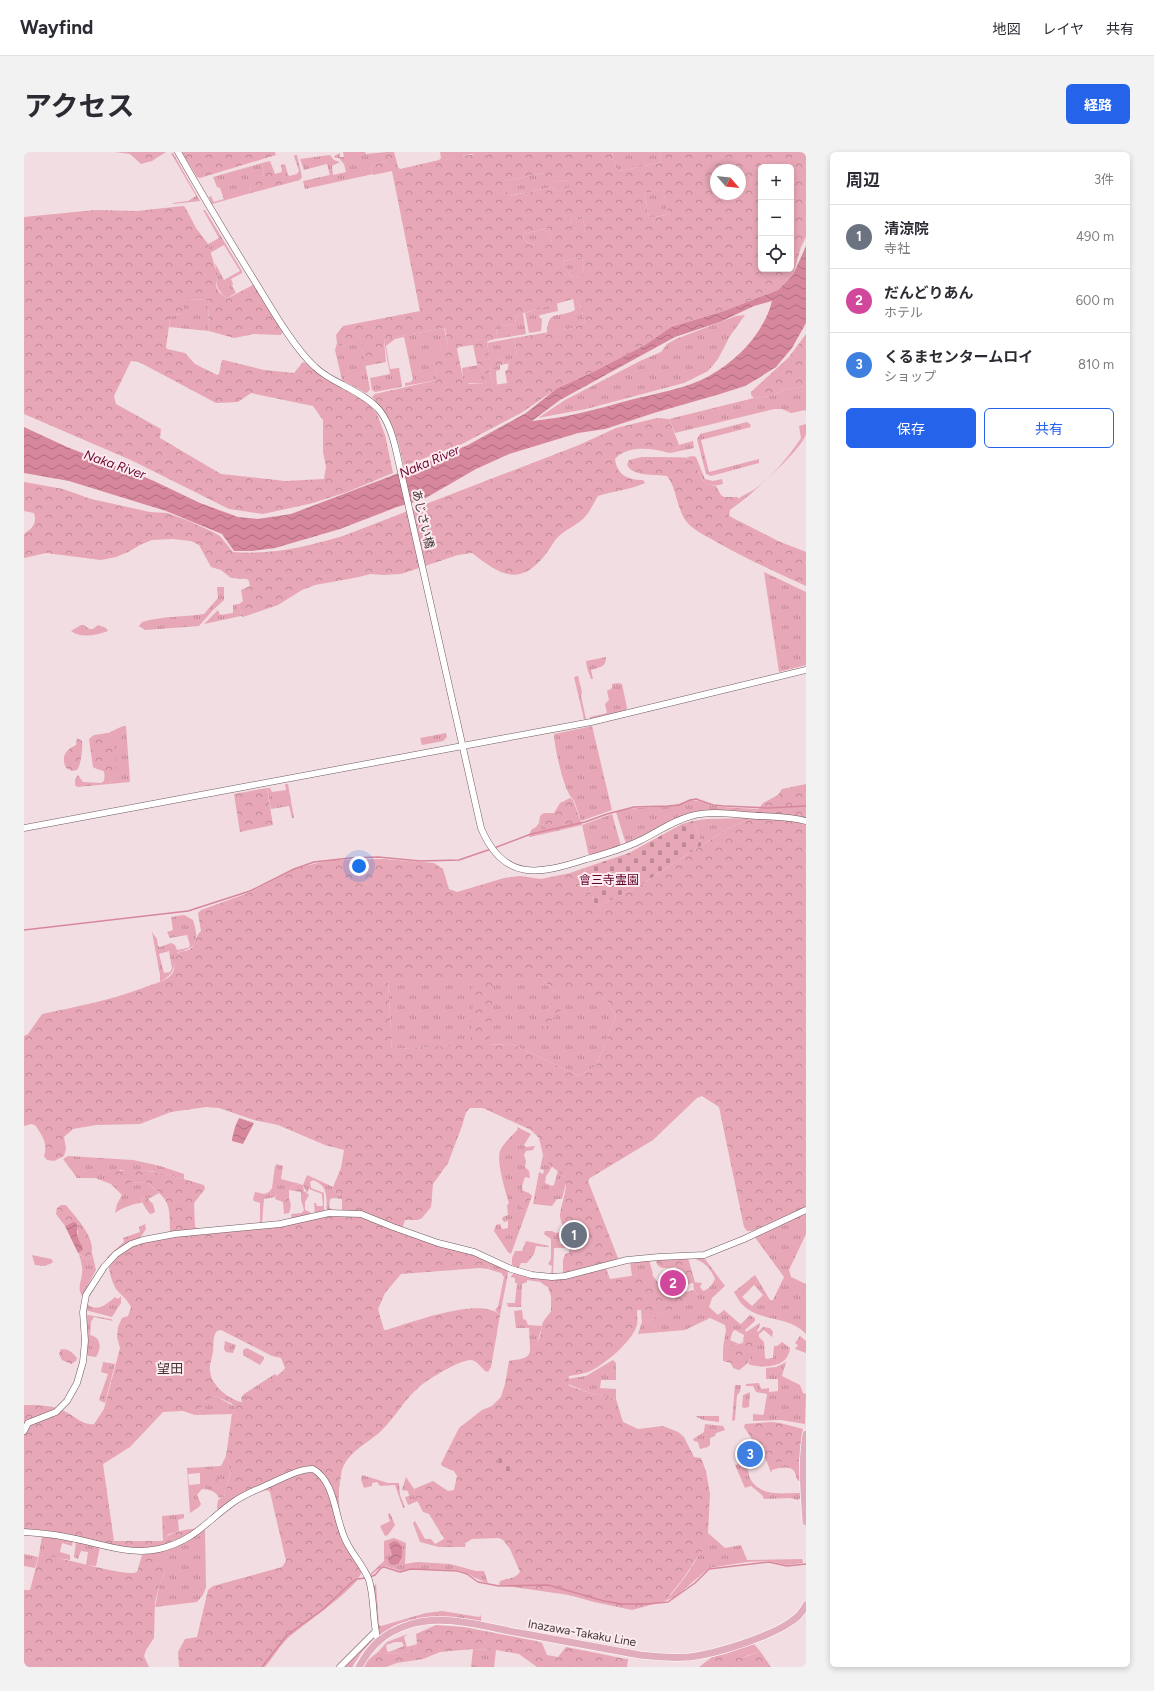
<!DOCTYPE html>
<html lang="ja">
<head>
<meta charset="utf-8">
<style>
  :root { --surface:#fff; --page:#f2f2f3; --text:#2b2b33; --muted:#7c7c81; --line:#e1e1e2; --accent:#2563eb }
  body { margin:0; font-family:Figtree,"Noto Sans JP",sans-serif; background:var(--page); color:var(--text) }
  .controls { position:absolute; right:12px; top:12px; display:grid; overflow:hidden; border-radius:6px; box-shadow:0 2px 6px #0003 }
  .controls button { width:36px; height:36px; display:grid; place-items:center; padding:0; border:0; border-bottom:1px solid var(--line); background:var(--surface); color:var(--text); font:20px sans-serif }
  .compass { position:absolute; left:686px; top:12px; width:36px; height:36px; border-radius:50%; background:var(--surface); box-shadow:0 2px 6px #0003; rotate:118deg }
  .you { position:absolute; left:335px; top:714px; width:14px; height:14px; margin:-10px; border:3px solid #fff; border-radius:50%; background:#1a73e8; box-shadow:0 0 0 6px #1a73e833 }
  .badge { display:grid; place-items:center; width:26px; height:26px; border-radius:50%; background:var(--accent); color:#fff; font-size:13px; font-weight:700 }
  .pin { position:absolute; translate:-50% -50%; border:2px solid #fff; box-shadow:0 1px 4px #0006 }
  .list { margin:0; padding:0; list-style:none }
  h2 { display:flex; justify-content:space-between; align-items:center; height:52px; margin:0; padding:0 16px; font-size:17px }
  h2 small { font-size:13px; font-weight:400; color:var(--muted) }
  .list li { display:grid; grid-template-columns:26px 1fr auto; gap:12px; align-items:center; box-sizing:border-box; height:64px; padding:0 16px; border-top:1px solid var(--line) }
  .list b { display:block; font-size:15px; white-space:nowrap }
  .list p { margin:0; font-size:13px; white-space:nowrap; color:var(--muted) }
  .list em { font-size:13px; font-style:normal; color:var(--muted) }
  .actions { display:flex; gap:8px; padding:12px 16px }
  .actions a { flex:1; padding:9px 0; border:1px solid var(--accent); border-radius:6px; text-align:center; font-size:14px; color:var(--accent) }
  .actions .main { background:var(--accent); color:#fff }
  .icon { flex:none; width:22px; height:22px; fill:none; stroke:currentColor; stroke-width:2; stroke-linecap:round; stroke-linejoin:round }
  .map { position:relative; flex:none; width:782px; height:1515px; overflow:hidden; border-radius:6px }
  header { display:flex; align-items:center; gap:24px; box-sizing:border-box; height:56px; padding:0 20px; background:var(--surface); border-bottom:1px solid var(--line) }
  header strong { font-size:19px }
  nav { display:flex; gap:22px; margin-inline-start:auto; font-size:14px }
  .intro { display:flex; align-items:center; justify-content:space-between; box-sizing:border-box; height:96px; padding:0 24px }
  h1 { margin:0; font-size:28px }
  .button { padding:10px 18px; border-radius:6px; background:var(--accent); color:#fff; font-size:14px; font-weight:700 }
  main { display:flex; gap:24px; padding:0 24px }
  aside { flex:1; background:var(--surface); border-radius:6px; box-shadow:0 2px 6px #0003 }
  .map>svg:first-child { display:block }
  .grass { fill:url(#grass-tufts); fill-rule:evenodd }
  .forest { fill:url(#forest-crowns); fill-rule:evenodd }
  .cemetery { fill:url(#cemetery-stones) }
  .water { fill:url(#water-waves); fill-rule:evenodd }
  .lines { fill:none; stroke-linecap:round; stroke-linejoin:round }
  .stream { stroke:#d7879c; stroke-width:1.5 }
  .minor-casing { stroke:#6d5b5f; stroke-width:7 }
  .major-casing { stroke:#fff; stroke-width:8 }
  .minor { stroke:#fff; stroke-width:6 }
  .major { stroke:#e1adbc; stroke-width:7 }
  .labels { text-anchor:middle; stroke-width:4; stroke-linejoin:round; paint-order:stroke }
  .street-label { font-size:12px; fill:#403739; stroke:#fdebef }
  .park-label { font-size:12px; fill:#61002b; stroke:#fdebef }
  .water-label { font-size:13px; font-style:italic; fill:#6a0832; stroke:#fdebef }
  .neighbourhood-label { font-size:13px; fill:#413034; stroke:#fdebef }
</style>
</head>
<body>
<header>
<strong>Wayfind</strong>
<nav><a>地図</a><a>レイヤ</a><a>共有</a></nav>
</header>
<div class="intro"><h1>アクセス</h1><a class="button">経路</a></div>
<main>
<div class="map">
<svg width="782" height="1515" viewBox="0 0 782 1515">
  <defs>
    <pattern id="grass-tufts" width="24" height="20" patternUnits="userSpaceOnUse"><rect width="24" height="20" fill="#e7a7b6"/><path d="M3 7l-1-3M5 7V3M7 7l1-3M15 17l-1-3M17 17v-4M19 17l1-3" fill="none" stroke="#bd8995"/></pattern>
    <pattern id="forest-crowns" width="20" height="18" patternUnits="userSpaceOnUse"><rect width="20" height="18" fill="#e7a7b6"/><path d="M2 6a3 3 0 1 1 6 0M12 15a3 3 0 1 1 6 0" fill="none" stroke="#bd8995"/></pattern>
    <pattern id="cemetery-stones" width="16" height="16" patternUnits="userSpaceOnUse"><rect width="16" height="16" fill="#e7a7b6"/><path d="M2 7V4a2 2 0 0 1 4 0v3zM10 15v-3a2 2 0 0 1 4 0v3z" fill="#bd8995"/></pattern>
    <pattern id="water-waves" width="16" height="10" patternUnits="userSpaceOnUse"><rect width="16" height="10" fill="#d7879c"/><path d="M0 5q4-4 8 0t8 0" fill="none" stroke="#b06f80"/></pattern>
  </defs>
  <rect width="100%" height="100%" fill="#f2dde2"/>
  <g class="grass">
    <polygon points="319,0 341,0 342,2 363,0 363,9 353,11 347,15 349,22 281,37 279,29 306,23 303,12 280,18 276,7 306,3 310,8 316,10 308,14 309,23 322,20 320,12 315,6 311,6 310,4 316,1 316,5 320,5"/>
    <polygon points="420,0 465,0 465,2 456,5 448,2 441,3 422,8 420,7"/>
    <polygon points="588,0 635,0 637,9 634,11 596,19 592,16"/>
    <polygon points="147,1 149,1 176,49 149,52 149,51 164,49 172,44"/>
    <polygon points="238,11 240,21 239,26 226,34 227,41 188,52 185,45 187,44 190,50 200,47 196,36 193,35 189,25"/>
    <polygon points="520,21 531,30 545,28 545,36 532,39 528,35 484,44 480,36 480,29"/>
    <polygon points="639,37 643,60 641,63 625,66 620,41"/>
    <path d="M179 58H181L218 119V121L207 127 209 132 208 134 212 141 206 144V145L202 146C187 132 195 129 191 111L200 128 216 119 200 93 186 101 184 92 195 86Z"/>
    <polygon points="558,64 562,79 549,82 546,70 549,66"/>
    <path d="M525 76 528 91C517 93 509 95 500 88L499 82Z"/>
    <polygon points="558,105 560,117 557,124 551,125 546,124 539,109"/>
    <polygon points="159,147 185,148 184,176 185,179 145,175 146,166 150,162 157,163"/>
    <path d="M549 147 556 153 561 170 549 176 523 181C524 156 534 167 551 158Z"/>
    <polygon points="533,151 534,159 516,163 515,165 518,167 517,179 505,181 501,161"/>
    <polygon points="499,161 502,182 471,187 473,185 472,175 491,172 493,163"/>
    <polygon points="721,163 706,184 694,207 684,219 660,231 562,257 514,266 541,248 616,209 637,200 643,192 652,187 712,164"/>
    <polygon points="420,176 424,194 409,200 413,228 381,234 381,231 387,230 389,227 380,185 371,187 362,194 366,217 375,216 378,233 377,235 351,240 348,238 346,226 366,222 360,189 361,187"/>
    <polygon points="490,186 493,203 489,205 484,212 480,212 479,207 466,209 463,191"/>
    <polygon points="335,190 337,191 346,237 344,240 342,241 318,228 311,198 313,191 317,194"/>
    <path d="M454 213C461 216 461 225 462 232L443 231 439 226 438 216Z"/>
    <polygon points="476,213 476,218 472,219 473,233 470,233 465,217"/>
    <polygon points="782,234 782,260 781,258 767,261 758,257 750,257 651,281 645,267 730,246 746,244 763,237"/>
    <polygon points="723,270 726,272 727,275 677,288 685,320 735,307 735,311 687,324 682,322 673,287 676,282"/>
    <path d="M782 272C782 275 782 279 782 282 778 297 731 339 718 349L715 346C720 343 726 340 731 337 749 324 765 304 777 286L775 274Z"/>
    <polygon points="669,289 670,296 646,301 655,293"/>
    <path d="M669 304 672 305 681 327 689 329 698 327 699 332C673 339 679 315 663 305Z"/>
    <polygon points="740,420 782,440 782,513 755,520"/>
    <path d="M193 435H200V448L189 458 175 474 121 478 115 474 118 470C138 464 160 465 180 462L194 446Z"/>
    <polygon points="215,452 217,464 180,472 194,458 196,463 209,461 209,453"/>
    <path d="M57 473H60L65 477H69L74 473 82 476 84 479C72 483 58 487 47 479Z"/>
    <path d="M582 505C582 516 575 515 567 518L569 527H567L563 516 562 509Z"/>
    <polygon points="554,524 558,540 557,544 562,567 560,567 550,525"/>
    <polygon points="595,531 598,532 603,556 602,558 566,567 566,565 583,561 581,552 585,548 583,539 588,536 588,532"/>
    <polygon points="99,574 102,574 106,630 85,632 87,628 88,584 84,581"/>
    <path d="M568 574 588 658 557 669 550 648C540 642 530 593 530 582Z"/>
    <polygon points="422,581 423,585 419,589 398,593 396,586"/>
    <polygon points="261,632 264,632 270,666 268,666 265,654 247,657 243,636 246,636 248,640 262,638"/>
    <path d="M666 648C675 648 682 652 691 654 706 656 721 656 736 657L734 660 673 659 659 663 602 692 592 660C617 652 642 659 666 648Z"/>
    <polygon points="588,662 597,694 565,704 558,673"/>
    <polygon points="728,666 703,677 678,693 669,669 682,667"/>
    <polygon points="515,671 520,673 524,681 505,685 507,678 512,675"/>
    <path d="M160 763 169 768C175 787 174 796 154 800 147 817 154 819 136 830V823L128 780 133 787 134 794 136 795 147 791 151 793 153 798 164 796 166 793 163 783 146 786 143 780 149 778 147 765ZM145 799 148 816 146 820 140 821 135 802Z"/>
    <polygon points="364,828 519,828 531,839 562,839 583,849 592,864 572,914 555,924 488,892 368,897"/>
    <path d="M493 975 507 982 500 993 502 995 511 994 509 998 502 999 500 1003 502 1009 501 1015 505 1019 506 1026 501 1025 498 1034 499 1039 497 1038 502 1057 504 1055 487 1102 484 1100 470 1079 472 1073 475 1072 477 1073V1075L479 1077 484 1076V1069L480 1070 478 1067 479 1065 484 1063 483 1053 485 1051C482 1041 472 1009 476 999 479 991 489 983 494 977Z"/>
    <polygon points="519,1003 528,1015 522,1024 521,1031 528,1034 530,1033 534,1019 543,1027 538,1047 533,1047 528,1054 509,1052 515,1020 519,1022 520,1018 516,1017"/>
    <path d="M44 1004 109 1008 136 1014 160 1022V1027L127 1019 95 1018 108 1030 123 1031 135 1041 124 1047 120 1046 117 1048 118 1051C111 1051 97 1056 91 1061L93 1052 98 1043 87 1032 71 1026H53L39 1007Z"/>
    <polygon points="253,1012 259,1014 257,1027 276,1032 268,1034 265,1038 265,1048 253,1041 251,1045 240,1047 238,1071 236,1071 236,1051 230,1049 229,1047 231,1040 240,1042 245,1040 248,1036 251,1014"/>
    <path d="M283 1023 309 1035 312 1042 318 1043V1047L310 1046 306 1047 305 1055 309 1059 303 1060C302 1045 305 1034 289 1028L286 1030 287 1036 300 1041V1060L291 1062 290 1051H292L293 1054H299L298 1042 285 1037 283 1041 279 1033Z"/>
    <path d="M782 1059V1082L765 1118 767 1125 782 1132V1182C766 1164 739 1170 721 1155 716 1151 713 1145 710 1140L731 1123 746 1148H749L760 1125 730 1084ZM730 1133 739 1143 728 1154 718 1145Z"/>
    <polygon points="121,1072 122,1077 116,1086 83,1107 83,1105 100,1090 99,1086 116,1080 115,1075"/>
    <polygon points="521,1079 528,1079 532,1081 540,1079 545,1080 535,1089 536,1092 547,1091 545,1096 530,1096 529,1123 527,1123 528,1114 524,1112 527,1107 527,1087 520,1082"/>
    <polygon points="502,1089 525,1094 524,1095 512,1094 510,1102 503,1111 497,1111 494,1117 488,1113 488,1106 491,1099 498,1099"/>
    <path d="M68 1101 72 1118 58 1144C53 1135 57 1131 58 1122 59 1115 57 1109 55 1102L61 1106 66 1107Z"/>
    <polygon points="8,1103 27,1107 29,1109 28,1111 21,1114 11,1113"/>
    <path d="M672 1106 681 1107 701 1134 688 1146 685 1155 694 1163 700 1158 715 1171 717 1172 726 1163 731 1166V1169L721 1178 722 1180 736 1171V1173L733 1179 734 1180 739 1175 746 1176 749 1180 748 1185 740 1178 735 1182V1185L740 1190 741 1205 742 1207 749 1206 750 1194H753L758 1190 766 1196C766 1198 765 1202 763 1205 757 1216 734 1216 724 1212L726 1207 720 1188C716 1195 706 1191 699 1196L702 1178 701 1173 686 1166 661 1178 614 1182 618 1170H623L673 1142 670 1138 669 1130 678 1131 676 1135 679 1139C685 1137 688 1133 691 1127 688 1119 681 1110 673 1108ZM711 1178 720 1183 719 1189 715 1192 706 1188 709 1179Z"/>
    <polygon points="625,1108 629,1122 608,1124 606,1110"/>
    <polygon points="470,1111 483,1118 484,1122 476,1163 471,1158 474,1155 480,1125 477,1121 464,1117"/>
    <polygon points="490,1120 518,1127 517,1130 503,1128 503,1130 498,1132 497,1155 484,1155 483,1151 491,1151 493,1131 491,1131 491,1126 487,1125"/>
    <path d="M97 1144V1151L88 1165 61 1158 63 1150 64 1153C74 1160 83 1152 91 1145L94 1147Z"/>
    <polygon points="498,1158 499,1167 502,1168 504,1173 518,1174 513,1191 506,1196 505,1176 492,1176 490,1159"/>
    <path d="M64 1163 87 1167 89 1169 70 1165 67 1170 66 1183C77 1185 78 1196 72 1205L65 1204 63 1203 62 1164Z"/>
    <polygon points="776,1184 782,1189 782,1201 771,1197 774,1193 771,1191"/>
    <polygon points="201,1189 212,1193 209,1201 202,1200 200,1197"/>
    <polygon points="223,1196 240,1205 240,1207 236,1213 219,1203 219,1198"/>
    <polygon points="589,1208 592,1211 592,1228 577,1228 576,1236 592,1237 592,1247 566,1241 544,1232 543,1227 562,1224"/>
    <polygon points="79,1210 91,1212 81,1251 75,1248 84,1222 77,1220"/>
    <polygon points="762,1210 758,1224 776,1233 779,1241 782,1242 781,1272 757,1268 729,1269 729,1262 739,1263 740,1261 743,1242 732,1240 729,1234 722,1234 722,1232 735,1231 737,1237 745,1236 745,1240 754,1239 754,1227 742,1227 742,1216 752,1215"/>
    <polygon points="251,1222 253,1224 248,1230 218,1250 217,1246 220,1242"/>
    <polygon points="711,1233 717,1233 716,1240 713,1243 711,1268 708,1269"/>
    <polygon points="726,1240 725,1255 720,1256 718,1255 719,1243"/>
    <polygon points="191,1244 210,1254 212,1256 208,1262 171,1263 184,1246"/>
    <polygon points="671,1264 695,1264 695,1270 679,1268"/>
    <polygon points="681,1272 699,1274 701,1278 692,1281 691,1284 686,1286 686,1293 684,1295 676,1297 674,1290 670,1289 669,1287 680,1280"/>
    <path d="M202 1304 208 1315 200 1345 195 1346C193 1340 185 1337 178 1337L173 1343 177 1352 175 1355 166 1361 163 1316 197 1314ZM176 1321V1332L165 1333 164 1322Z"/>
    <path d="M753 1309H775L776 1330C771 1327 773 1323 770 1319 766 1313 753 1316 748 1318L747 1321 743 1310Z"/>
    <path d="M720 1311C726 1317 723 1322 727 1328 737 1345 759 1341 776 1341V1346L774 1348 766 1346 740 1347 738 1343 727 1334 721 1336 711 1313Z"/>
    <polygon points="338,1323 364,1331 375,1331 376,1343 381,1355 379,1356 371,1333 356,1334 353,1330 348,1331 348,1334 340,1336 337,1328"/>
    <polygon points="382,1325 390,1337 389,1341 394,1349 384,1353 381,1345 385,1344 384,1339 378,1338"/>
    <polygon points="366,1361 371,1373 364,1383 361,1384 356,1374 366,1369 364,1362"/>
    <polygon points="160,1362 160,1366 154,1368 155,1379 145,1382 139,1388 138,1364"/>
    <polygon points="391,1369 401,1387 407,1387 411,1392 420,1387 439,1392 442,1391 441,1395 415,1395 396,1390 389,1371"/>
    <polygon points="181,1378 182,1435 179,1443 173,1450 131,1455 135,1435 141,1420 134,1400 154,1393"/>
    <path d="M684 1381 701 1396 717 1393 723 1408 778 1407 779 1411 763 1413 745 1409 723 1410 685 1416 651 1445 641 1449C659 1430 676 1406 684 1381Z"/>
    <polygon points="18,1384 49,1388 48,1394 38,1391 36,1400 46,1403 46,1408 15,1403"/>
    <path d="M370 1386 382 1391 381 1412 393 1410 426 1412 452 1419H460L464 1431C453 1428 446 1422 435 1418L386 1417 377 1419 361 1414 357 1415 346 1424 345 1423 360 1409V1389Z"/>
    <polygon points="52,1390 76,1395 72,1414 62,1413 64,1400 57,1399 54,1407 50,1405"/>
    <polygon points="0,1402 14,1405 11,1416 0,1414"/>
    <path d="M352 1432 355 1473 357 1474 402 1461 418 1459 455 1465 457 1463V1469C449 1471 438 1468 429 1467 403 1464 376 1466 355 1484L349 1435Z"/>
    <path d="M384 1482 380 1485 383 1495 393 1492C388 1503 363 1503 354 1500L363 1490ZM371 1490H378L380 1494 365 1500 363 1499 362 1493Z"/>
    <polygon points="347,1487 349,1488 337,1501 328,1515 319,1515"/>
    <polygon points="729,1491 736,1499 717,1506 708,1507 701,1502"/>
    <polygon points="449,1497 472,1498 470,1515 447,1515"/>
  </g>
  <g class="forest">
    <polygon points="91,0 142,0 128,9 117,12 106,2"/>
    <polygon points="158,0 251,0 252,3 176,26 173,25"/>
    <path d="M363 0H370L374 15 376 17 415 8 417 6 416 0H420V7L422 8C429 6 438 3 445 3 455 2 454 5 465 2V0H588L592 16 596 19 634 11 637 9 635 0H782V85L777 95 769 123 754 138 700 159 647 175 621 193 569 220 532 237 497 261 438 292 380 314C373 284 370 268 348 245L351 242 413 228 408 198 424 194 421 177 420 176 361 187 360 189 362 210 341 214 337 191 317 194 313 191 312 183 319 174 396 159 368 19 349 23 347 15 353 11 363 9ZM737 15H767V117H737ZM692 18H716V42H692ZM520 21 522 28 531 30 545 28V35L532 39 528 35 485 44 480 36V29ZM639 38 643 60 641 63 625 66 620 41ZM558 64 562 79 549 81 546 70 549 66ZM524 76 528 90C517 93 509 95 500 88L499 82ZM558 105 560 117 557 123 551 125 546 124 539 109ZM549 147 556 153 561 170 549 176 490 186 493 203C487 205 484 210 484 217L481 219 483 231 470 233 465 217 480 212 479 207 466 208 463 191 464 189 471 187 473 185 472 175 491 172 493 163ZM449 193 453 212 458 216 462 232H445L439 226 433 197 435 195Z"/>
    <polygon points="271,3 273,3 278,25 276,28 227,41 226,34 227,31 239,25 240,21 238,11 246,9 251,22 258,20 257,13 261,12 264,23 266,24 273,22 275,19 270,4"/>
    <path d="M159 54 161 55 172 76 184 92 193 121 192 134 195 140 202 146 206 145 229 133 233 136 259 179 257 183 230 182 210 186 185 179 184 176 185 148 160 147V160L157 163 150 162 146 167 142 195 143 197 161 201 171 212 193 223 195 222 198 208H200L240 218 270 221 279 210 282 211 299 226 344 251 353 262 361 283 369 321 323 340 289 351 239 362 205 357 109 309 0 262V65L71 58 113 59ZM107 209 115 210 192 251 214 250 227 241 289 254 299 268V300L302 315 300 327 261 329 197 322 136 286 137 277 92 252 90 244Z"/>
    <polygon points="782,182 782,234 763,237 746,244 730,246 727,243 727,240 765,205"/>
    <path d="M633 266 645 267 655 293 646 301C629 297 605 292 591 307 593 323 604 328 619 328L621 331C606 338 590 339 574 344 569 352 566 360 559 367 551 374 541 378 534 385 529 390 526 397 521 403 495 436 475 422 448 401L434 403 377 422 359 423 347 422 330 426 291 433 278 438 254 453 219 465 217 464 215 452 219 449 217 438 226 434 225 429 223 427 207 426 197 418 187 415 175 393 167 389 148 387 128 388 116 393 104 400 92 405 77 408 22 401 0 406V382C9 376 13 371 10 361L0 359V330L39 337 67 347 126 360 143 361 165 369 189 380 196 384 209 400C249 403 281 395 319 384L555 293 592 276Z"/>
    <path d="M618 305C625 305 663 305 665 306 678 312 670 331 692 334L697 343 700 345H713L718 349 706 358 705 364 754 389 782 400V434C751 420 719 405 689 388 680 383 668 377 662 369 652 355 653 337 643 324 631 322 609 325 603 313L605 308Z"/>
    <path d="M84 581 88 584C94 604 95 614 85 632L53 635 51 633V628L54 623 59 630 77 631 80 629C82 614 78 621 69 615L65 587 70 583Z"/>
    <path d="M53 586 58 589C59 595 57 614 53 618L48 619 42 616C37 605 41 598 52 593Z"/>
    <path d="M782 632V1055L728 1079H723L720 1075 695 955 678 944 673 946 629 988 566 1026 564 1029 594 1106 593 1108 539 1121V1108L541 1102 545 1101V1092L556 1085 554 1079 545 1080 540 1079C539 1074 536 1068 536 1063 537 1052 545 1034 541 1025L526 1013 519 1003 515 986 507 978 459 956H446L442 960 438 974 424 1011 409 1032 407 1055 398 1066 394 1068H381L377 1080 449 1102 470 1111V1113L463 1117 456 1116 377 1122 361 1141 354 1157 360 1178H362C388 1171 455 1144 476 1163L467 1215 464 1220 461 1219C457 1215 453 1209 447 1208 437 1207 402 1228 394 1236 380 1248 370 1267 356 1280 344 1291 327 1298 319 1315 317 1319 317 1325 316 1330 310 1362 326 1390 338 1419 333 1438 277 1473 262 1488 254 1496 248 1507 241 1515H155L154 1500 161 1487 173 1485 184 1438 189 1434 258 1415 262 1409 246 1340 243 1338 223 1345 194 1359 193 1355 194 1348 200 1345 208 1316 202 1304 208 1262 212 1256 207 1251 191 1244 184 1247 171 1263 159 1259 139 1260 106 1295 79 1312 90 1389H138C148 1378 162 1378 175 1376V1378L134 1396H101L20 1378 0 1377V1253C13 1253 26 1253 38 1258 49 1262 58 1274 70 1272L80 1257 96 1196 93 1185 94 1175 98 1166 104 1164 107 1155C103 1147 97 1143 92 1137 88 1130 86 1123 85 1115L93 1103 108 1093 139 1086 146 1079C146 1051 145 1048 123 1031L108 1030 103 1033 91 1030 87 1025 89 1021C110 1011 158 1026 180 1033L181 1037 170 1051 171 1075 178 1080 305 1062H318V1043L312 1042 309 1035 317 1016 320 998 301 993 254 973 230 968 195 956 182 955 147 960 116 972 72 973 49 977 40 985 42 997 40 1004 30 1009 23 1008 20 1004C24 991 18 983 11 973L7 972 0 974V884L4 882 18 862C52 855 86 848 119 836 128 832 140 830 147 823 153 817 148 809 152 803 155 798 162 800 166 797 172 793 171 784 177 779L174 761 177 758 224 741 273 716 306 708 359 707 410 711 419 717 425 737 433 740 480 726 496 724 517 727 546 721 560 716 570 751 575 754 618 732 703 677 728 666 739 651 754 643 758 637ZM364 828H448L449 849 446 893 368 897ZM471 828H519L531 839 563 840 583 849 592 864 572 914 555 924 488 892 467 893 466 890 468 861V837ZM197 1178 248 1204 257 1206 261 1216C259 1220 255 1221 252 1225 242 1235 228 1241 218 1250 205 1248 187 1233 186 1219 185 1213 188 1206 189 1200 190 1193 188 1185 193 1179Z"/>
    <polygon points="243,636 249,673 216,680 210,642"/>
    <polygon points="546,646 549,648 558,673 524,681 520,673 515,671 516,664 520,661 530,661 536,651"/>
    <path d="M540 845 542 849 535 861 523 873 522 879C512 865 526 848 540 845Z"/>
    <polygon points="276,1032 279,1033 280,1039 285,1043 281,1050 281,1058 286,1060 286,1063 268,1067 267,1062 278,1061 280,1058 277,1048 277,1040 265,1038 268,1034"/>
    <polygon points="497,1038 505,1041 508,1044 504,1055 502,1057 496,1055 492,1049 493,1040"/>
    <path d="M253 1040C264 1040 270 1051 265 1061L260 1062 259 1050 251 1047Z"/>
    <polygon points="120,1046 123,1046 129,1052 131,1059 130,1061 126,1062 122,1057 117,1048"/>
    <path d="M37 1053H42C53 1067 75 1088 66 1107L61 1106 54 1101 58 1098 53 1083 54 1079 47 1071 41 1074 32 1062 33 1056Z"/>
    <path d="M664 1106 671 1130 662 1133 659 1132 652 1115C644 1116 632 1119 632 1107Z"/>
    <path d="M582 1116 586 1127 627 1121 640 1139 659 1136 662 1140 670 1138 673 1142 671 1148 641 1160 623 1170H618L617 1158H613C613 1163 614 1169 613 1173 608 1190 579 1214 564 1220 558 1222 551 1223 545 1224L544 1232 546 1234 566 1241 592 1247 599 1270 614 1277 639 1274 654 1280 660 1285 670 1305 677 1306 682 1319 686 1342 684 1381 679 1397 658 1428 641 1449 608 1458 570 1450 545 1443 475 1433 476 1429C483 1427 492 1426 496 1420L486 1397 479 1388 475 1386 448 1387 439 1392 425 1391 421 1388 405 1362 399 1360 389 1341 390 1337 409 1329 424 1339 430 1338 433 1324 430 1319 418 1314 417 1312 435 1276 458 1258 468 1254 477 1245 481 1232 485 1209C495 1207 507 1208 506 1196 519 1188 515 1182 519 1170 521 1166 525 1163 527 1159V1144L524 1135 520 1133 517 1130 518 1127Z"/>
    <path d="M722 1181H730L732 1185C728 1199 729 1210 715 1218L709 1216 707 1211 699 1209V1196C706 1191 712 1194 719 1191Z"/>
    <path d="M37 1197C45 1197 48 1200 53 1206L52 1209 47 1212 38 1208 35 1202Z"/>
    <polygon points="747,1270 756,1271 779,1277 775,1309 743,1310 720,1275 721,1272"/>
    <polygon points="194,1326 197,1327 196,1332 187,1336 180,1333 183,1327 191,1328"/>
    <path d="M134 1400 138 1403 141 1420 135 1435 131 1450 130 1486 122 1498 120 1504 125 1515H0V1438H6L15 1403C33 1403 102 1426 113 1420L118 1403Z"/>
    <path d="M412 1473 440 1475 512 1489 518 1491 523 1503 534 1505 542 1495 602 1507H604L603 1515H513L495 1502 472 1498 449 1497 416 1500 399 1507 373 1511 362 1515H340L344 1508 354 1500C363 1503 388 1503 393 1492L392 1482Z"/>
    <path d="M736 1499 747 1515H675L688 1505 701 1502C713 1510 724 1504 736 1499Z"/>
  </g>
  <g class="cemetery">
    <polygon points="669,669 678,693 618,732 575,754 570,751 560,716 605,701 658,672"/>
    <polygon points="476,1301 490,1305 487,1321 473,1317"/>
  </g>
  <g class="water">
    <path d="M782 94V171L768 196 752 215 733 227 721 234 696 242 630 261 581 277 554 281 485 302 452 317 400 347 373 355 316 377 251 396 229 399H210L198 382 142 359 45 329 0 321V275L43 295 130 329 176 351 214 365 234 367 267 362 396 313 444 293 502 261 532 237 569 220 621 193 647 175 700 159 754 138 769 123ZM748 149C740 181 714 208 685 224 662 237 632 241 606 248 574 257 541 266 508 269L536 248 651 185 696 170 730 154Z"/>
    <polygon points="215,966 230,971 219,992 208,989 208,987 211,975"/>
    <polygon points="51,1070 53,1073 53,1083 59,1098 54,1101 41,1074 47,1071"/>
    <path d="M370 1389C381 1391 380 1405 374 1412L368 1413 365 1411 364 1407 368 1403 365 1392Z"/>
  </g>
  <g class="lines">
    <g class="stream">
      <polyline points="470,696 507,682 561,670 583,662 610,655 644,654 655,653 666,648 672,647 689,653 700,654 744,656 782,654"/>
      <polyline points="0,778 164,759 226,739 270,717 290,710 326,706 354,705 396,709 435,708 467,697"/>
      <polyline points="346,1425 351,1423 357,1416 360,1415 376,1420 387,1417 434,1419 443,1422 454,1430 475,1434 524,1433 580,1449 598,1452 623,1452 644,1450 671,1431 685,1417 745,1410 763,1414 782,1412"/>
      <polyline points="238,1515 263,1483 298,1458 327,1431 333,1427 342,1426"/>
    </g>
    <g class="minor-casing">
      <g id="minor">
        <path d="M154 0C180 46 207 91 235 136 249 159 271 197 291 215 299 223 309 228 319 233 353 251 363 259 372 298L457 676C480 731 516 722 563 707 581 702 599 697 615 689 632 681 648 669 667 664 689 658 714 663 737 664 751 665 768 665 782 669"/>
        <polyline points="0,676 567,570 782,518"/>
        <polyline points="0,1279 4,1271 32,1260 43,1249 53,1231 59,1210 61,1189 59,1160 62,1143 80,1115 92,1102 107,1092 119,1088 151,1082 256,1072 305,1061 337,1062 369,1075 414,1091 450,1100 487,1117 508,1123 528,1125 541,1124 603,1108 635,1105 680,1103 720,1087 782,1058"/>
        <path d="M0 1380C14 1381 28 1382 42 1385 72 1390 104 1404 135 1397 172 1388 182 1369 211 1349 224 1340 240 1335 254 1328 265 1323 277 1317 289 1317 313 1331 310 1368 323 1391 329 1403 340 1415 345 1428 351 1448 348 1469 354 1489"/>
        <polyline points="316,1515 351,1480"/>
      </g>
    </g>
    <g class="major-casing">
      <g id="major">
        <path d="M782 1282C777 1312 780 1340 782 1370"/>
        <path d="M335 1515C347 1493 360 1481 384 1473 419 1461 461 1475 496 1481 536 1488 576 1496 616 1503 632 1505 648 1506 665 1505 692 1502 746 1485 768 1469 774 1465 779 1459 782 1453"/>
      </g>
    </g>
    <use href="#minor" class="minor"/>
    <use href="#major" class="major"/>
  </g>
  <g class="labels">
    <g class="street-label">
      <text transform="translate(399 367) rotate(77)" y="4">あじさい橋</text>
      <text transform="translate(558 1481) rotate(10)" y="4">Inazawa-Takaku Line</text>
    </g>
    <g class="park-label">
      <text x="585" y="732">會三寺霊園</text>
    </g>
    <g class="water-label">
      <text transform="translate(405 309) rotate(-23)" y="5">Naka River</text>
      <text transform="translate(91 312) rotate(19)" y="5">Naka River</text>
    </g>
    <g class="neighbourhood-label">
      <text x="146" y="1221">望田</text>
    </g>
  </g>
</svg>
<div class="controls">
<button>+</button>
<button>−</button>
<button><svg class="icon" aria-label="locate" viewBox="0 0 24 24"><circle cx="12" cy="12" r="6"/><path d="M12 2v4M12 18v4M2 12h4M18 12h4"/></svg></button>
</div>
<svg class="compass" viewBox="-18 -18 36 36"><path d="M0-13l5 13h-10z" fill="#e53935"/><path d="M0 13l5-13h-10z" fill="#7c7c81"/></svg>
<div class="you"></div>
<div class="pin badge" style="left:550px;top:1083px;background:#6b7280">1</div>
<div class="pin badge" style="left:649px;top:1131px;background:#d1479c">2</div>
<div class="pin badge" style="left:726px;top:1302px;background:#3f7fe0">3</div>
</div>
<aside>
<h2>周辺<small>3件</small></h2>
<ul class="list">
<li><span class="badge" style="background:#6b7280">1</span><div><b>清涼院</b><p>寺社</p></div><em>490 m</em></li>
<li><span class="badge" style="background:#d1479c">2</span><div><b>だんどりあん</b><p>ホテル</p></div><em>600 m</em></li>
<li><span class="badge" style="background:#3f7fe0">3</span><div><b>くるまセンタームロイ</b><p>ショップ</p></div><em>810 m</em></li>
</ul>
<div class="actions"><a class="main">保存</a><a>共有</a></div>
</aside>
</main>
</body>
</html>
